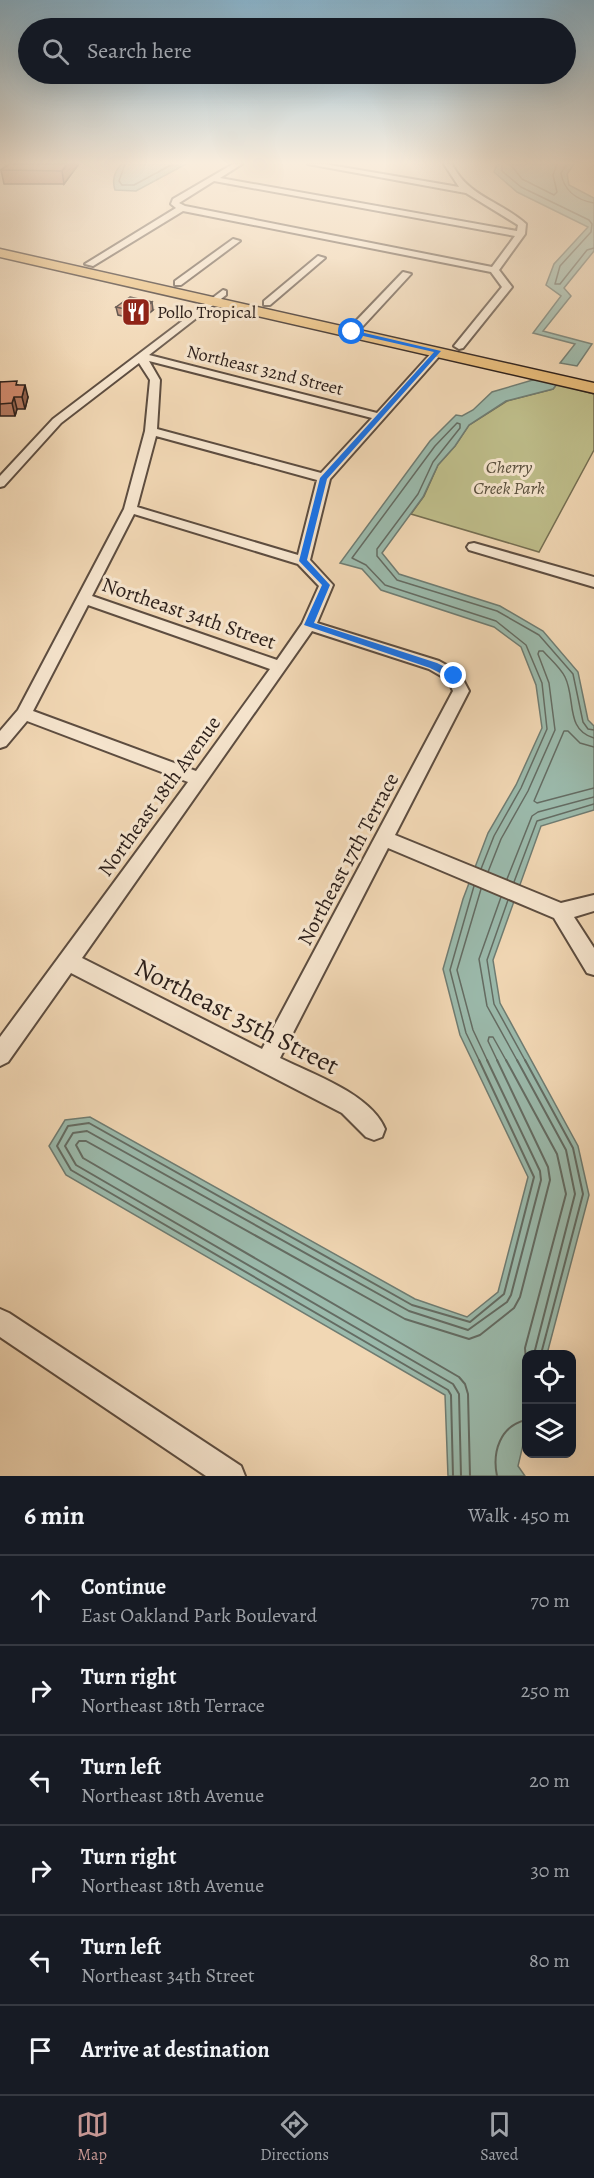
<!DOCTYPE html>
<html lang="en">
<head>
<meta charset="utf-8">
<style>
  :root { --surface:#171b24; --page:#20242c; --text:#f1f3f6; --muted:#9ea1a6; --line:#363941; --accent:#c59692 }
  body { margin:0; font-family:Alegreya,serif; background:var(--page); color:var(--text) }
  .controls { position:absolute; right:18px; bottom:18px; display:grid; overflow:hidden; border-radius:12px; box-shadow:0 6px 24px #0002 }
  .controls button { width:54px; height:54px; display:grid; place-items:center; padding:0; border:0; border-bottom:2px solid var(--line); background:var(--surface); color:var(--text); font:30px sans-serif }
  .stop { position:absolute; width:18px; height:18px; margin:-14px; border:4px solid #1a73e8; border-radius:50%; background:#fff }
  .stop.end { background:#1a73e8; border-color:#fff; box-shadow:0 2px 6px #0008 }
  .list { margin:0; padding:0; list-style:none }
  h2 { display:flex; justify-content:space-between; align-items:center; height:78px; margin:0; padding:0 24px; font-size:26px }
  h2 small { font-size:20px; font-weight:400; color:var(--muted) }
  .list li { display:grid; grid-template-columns:39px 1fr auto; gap:18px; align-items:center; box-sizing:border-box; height:90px; padding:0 24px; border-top:2px solid var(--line) }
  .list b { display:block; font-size:22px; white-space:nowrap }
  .list p { margin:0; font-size:20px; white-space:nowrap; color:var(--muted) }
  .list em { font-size:20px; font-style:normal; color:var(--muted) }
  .icon { flex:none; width:33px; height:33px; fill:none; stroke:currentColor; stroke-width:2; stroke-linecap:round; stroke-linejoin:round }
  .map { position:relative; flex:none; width:594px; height:1476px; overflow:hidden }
  .search { position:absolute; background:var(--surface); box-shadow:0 6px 24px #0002; left:18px; right:18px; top:18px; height:66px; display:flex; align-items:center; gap:15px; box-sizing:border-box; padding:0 21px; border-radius:33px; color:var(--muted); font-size:22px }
  .sheet { height:618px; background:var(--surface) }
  nav { display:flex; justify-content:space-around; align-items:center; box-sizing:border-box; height:84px; border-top:2px solid var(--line); background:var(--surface); font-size:16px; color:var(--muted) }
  nav a { display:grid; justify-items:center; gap:3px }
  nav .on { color:var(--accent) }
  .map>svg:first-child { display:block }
  .green { fill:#bebd8a; stroke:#756e52; stroke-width:1.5 }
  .water { fill:#9bbaac; stroke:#6f7c72; stroke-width:1.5 }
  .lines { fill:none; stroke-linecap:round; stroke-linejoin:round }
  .shore-far1 { stroke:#646c63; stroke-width:1.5 }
  .shore { stroke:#646c63; stroke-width:2 }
  .street-casing { stroke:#5d4d40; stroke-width:4 }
  .primary-casing { stroke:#2c1f1a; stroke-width:3 }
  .street { fill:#f6e5ce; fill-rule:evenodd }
  .primary { fill:#e8bc7a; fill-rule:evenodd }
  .wall { fill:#b4785f; stroke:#2c1f1a; stroke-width:1.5 }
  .shaded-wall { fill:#92614d; stroke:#2c1f1a; stroke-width:1.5 }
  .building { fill:#d18b6e; stroke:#2c1f1a; stroke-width:1.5 }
  .route { fill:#1a73e8 }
  .labels { text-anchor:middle; stroke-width:6; stroke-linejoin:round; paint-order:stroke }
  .far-poi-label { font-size:18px; fill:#2c1f1a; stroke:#f6e5ce; text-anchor:start }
  .far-street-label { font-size:18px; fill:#2c1f1a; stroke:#f6e5ce }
  .far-park-label { font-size:18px; font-style:italic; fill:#584e3c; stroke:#f6e5ce }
  .street-label { font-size:21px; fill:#2c1f1a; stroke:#f6e5ce }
  .near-street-label { font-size:26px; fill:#2c1f1a; stroke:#f6e5ce }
</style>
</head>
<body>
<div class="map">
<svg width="594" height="1476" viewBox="0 0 594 1476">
  <rect width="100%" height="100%" fill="#f1d7b4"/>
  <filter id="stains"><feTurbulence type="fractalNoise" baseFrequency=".00333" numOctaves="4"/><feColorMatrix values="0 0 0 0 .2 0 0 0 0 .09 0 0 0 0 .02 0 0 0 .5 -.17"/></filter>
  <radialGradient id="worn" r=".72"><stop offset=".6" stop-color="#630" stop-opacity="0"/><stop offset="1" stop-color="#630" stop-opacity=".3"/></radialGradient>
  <polygon class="green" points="557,384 594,394 594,450 539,552 411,514 424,496 438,465 455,446 469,425 507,401 553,389"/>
  <g class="water">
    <path d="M122 164H186L136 191 115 190C112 181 114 171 122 164Z"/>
    <polygon points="497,164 574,164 567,174 569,185 594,198 594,251 564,288 571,296 543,331 592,344 577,366 560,363 575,344 533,333 561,296 546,285 554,264 588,227 517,192 494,172"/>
    <polygon points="536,379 557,384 553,389 506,401 469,425 455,446 438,465 423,497 382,553 399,574 500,606 543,631 578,672 588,720 594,726 594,810 541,826 493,960 500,1003 578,1146 589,1195 547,1354 526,1354 526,1432 518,1466 525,1476 448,1476 445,1395 66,1175 49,1146 65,1120 90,1117 415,1299 467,1317 498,1292 528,1177 460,1035 443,969 463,899 488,833 516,785 542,728 536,685 521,647 494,627 381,590 362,569 340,563 430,441 456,415 462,416 473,410 492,392"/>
  </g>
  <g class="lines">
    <g class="shore-far1">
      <polyline points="125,164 119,181 122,185 134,185 173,164"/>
      <polyline points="502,164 502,171 521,187 589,220 592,224 591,232 560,266 555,284 560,284 587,250 594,248"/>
      <polyline points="510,164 522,179 554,195 557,192 553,175 557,164"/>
      <path d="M567 164 561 173C564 191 577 200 594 203"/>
      <polyline points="594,747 580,743 568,731 564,731 534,801 537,803 594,788"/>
      <polyline points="481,869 494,836 521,788 547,729 542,683 526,645 496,621 385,585 366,565 352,558 435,446 457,423 460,424 460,428 433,462 418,494 377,549 377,556 397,580 497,611 539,635 573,674 583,722 588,729 594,730"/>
      <path d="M488 872 501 839 528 791 555 730 549 683 538 654 539 651H543C550 659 560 667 565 677 576 699 565 730 594 738"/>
      <polyline points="507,879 532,816 538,812 594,797"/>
      <polyline points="514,882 537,821 594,804"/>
      <polyline points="474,886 450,970 466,1033 480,1062"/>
      <polyline points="481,889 457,970 473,1030 488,1062"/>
      <polyline points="501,897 479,959 487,1006 518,1062"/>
      <polyline points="508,900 487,960 494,1004 526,1062"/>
      <polyline points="498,1062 488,1041 489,1037 493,1037 507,1062"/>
    </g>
    <g class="shore">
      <polyline points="506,1060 557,1154 566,1194 525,1348 526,1362"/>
      <polyline points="517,1060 566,1150 575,1194 534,1354"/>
      <polyline points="525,1060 573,1148 583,1194 541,1354"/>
      <polyline points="453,1476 451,1395 448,1390 71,1170 57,1146 68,1126 89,1123 412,1305 470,1322 504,1294 534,1177 479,1060"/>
      <polyline points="461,1476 459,1394 453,1384 76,1165 65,1146 73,1133 87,1131 409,1311 468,1330 507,1302 511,1295 541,1180 540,1171 487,1060"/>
      <polyline points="470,1476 468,1394 465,1384 459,1377 83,1158 76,1145 79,1141 86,1141 405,1319 469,1339 480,1335 514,1308 520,1297 550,1180 548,1167 497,1060"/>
      <path d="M497 1476C492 1452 500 1426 526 1420"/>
    </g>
    <g class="street-casing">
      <g id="street">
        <path d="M233 164H242L220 178 517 231 518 225 466 193 308 164H324L459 187 444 164H452C468 197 501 201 526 224L525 234 499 270 512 287 463 348 459 349 454 346 502 287 491 272 183 211 93 266 85 264 176 208 171 204 173 199ZM214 181 515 236 492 267 185 206 179 203Z"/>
        <polygon points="233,239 240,241 181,285 175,285 175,281"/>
        <polygon points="318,256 325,258 270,305 264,305 264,301"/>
        <polygon points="403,272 411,274 363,326 355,326 355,322"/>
        <path d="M223 290 226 291V295L149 355 377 413 434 350 443 352 330 479 310 560 333 585 317 623 439 661 459 672 469 691 395 835 561 903 594 895V911L574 917 594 948V975L587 973 554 918 388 848 280 1058C312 1074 371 1094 385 1129L382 1137 374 1140 366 1137 342 1113 71 973 8 1062 0 1066V1037L188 782 27 721 6 746 0 748V731L18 710 124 509 145 431 150 380 139 363 61 423 4 486 0 487V476L53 419ZM149 361 372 418 321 473 157 429 160 380ZM156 436 317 480 298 555 137 507ZM134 514 298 564 319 586 302 624 277 660 92 596ZM88 605 270 669 196 771 33 711ZM312 631 429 669 448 680 453 691 262 1049 82 958Z"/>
        <polygon points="474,543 594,577 594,587 469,550 467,547 469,544"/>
        <polygon points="0,1309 9,1313 241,1466 245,1476 206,1476 0,1337"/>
      </g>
    </g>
    <g class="primary-casing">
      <polygon id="primary" points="0,249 594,383 594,393 0,257"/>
    </g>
    <use href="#street" class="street"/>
    <use href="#primary" class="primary"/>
  </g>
  <g class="wall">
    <polygon points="9,164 78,164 78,165 64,184 4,184 1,170"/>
    <polygon points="116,307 153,310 141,320 118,315"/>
    <polygon points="0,382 18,385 28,397 25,409 17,409 15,416 0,416"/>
  </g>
  <g class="shaded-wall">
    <polygon points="67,164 78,164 78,165 64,184 62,171"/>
    <polygon points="152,302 153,310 141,320 140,312"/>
    <polygon points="25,385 28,397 25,409 22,397"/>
    <polygon points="14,397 17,409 15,416 12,403"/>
  </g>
  <g class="building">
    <polygon points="9,164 67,164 62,171 1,170"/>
    <polygon points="130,297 152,302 140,312 116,307"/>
    <polygon points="17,381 16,385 25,385 22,397 14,397 12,403 0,404 0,382"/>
  </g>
  <linearGradient id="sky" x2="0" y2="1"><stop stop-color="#89b6d0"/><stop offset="0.44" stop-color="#f9eddd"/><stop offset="1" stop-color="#f9eddd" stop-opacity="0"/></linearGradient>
  <rect width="594" height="370" fill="url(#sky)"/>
  <polygon class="route" points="352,330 441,351 327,479 307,560 330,585 314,623 437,663 457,673 457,678 450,678 430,668 304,625 322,585 299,561 320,478 434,352 350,333"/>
  <defs>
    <g id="restaurant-square" transform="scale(1.5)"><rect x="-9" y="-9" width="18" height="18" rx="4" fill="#8f2418" stroke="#f6e5ce"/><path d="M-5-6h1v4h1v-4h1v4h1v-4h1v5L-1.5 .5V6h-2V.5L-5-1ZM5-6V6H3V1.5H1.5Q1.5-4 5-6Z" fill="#fff"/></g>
  </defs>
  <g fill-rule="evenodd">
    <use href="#restaurant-square" x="136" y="312"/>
  </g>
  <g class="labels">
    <g class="far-poi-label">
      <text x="157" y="318">Pollo Tropical</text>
    </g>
    <g class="far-street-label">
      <text transform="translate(265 370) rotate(14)" y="6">Northeast 32nd Street</text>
    </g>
    <g class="far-park-label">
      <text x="509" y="473">Cherry<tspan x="509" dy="21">Creek Park</tspan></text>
    </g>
    <g class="street-label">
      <text transform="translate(189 613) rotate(19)" y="7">Northeast 34th Street</text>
      <text transform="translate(159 796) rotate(-54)" y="7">Northeast 18th Avenue</text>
      <text transform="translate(348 859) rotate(-62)" y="7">Northeast 17th Terrace</text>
    </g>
    <g class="near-street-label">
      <text transform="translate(237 1016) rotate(27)" y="9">Northeast 35th Street</text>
    </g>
  </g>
  <rect width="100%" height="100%" filter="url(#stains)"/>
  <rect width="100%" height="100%" fill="url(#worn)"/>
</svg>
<div class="controls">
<button><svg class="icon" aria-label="locate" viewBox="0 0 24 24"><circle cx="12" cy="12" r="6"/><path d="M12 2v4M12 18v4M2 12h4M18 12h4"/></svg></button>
<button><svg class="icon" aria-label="layers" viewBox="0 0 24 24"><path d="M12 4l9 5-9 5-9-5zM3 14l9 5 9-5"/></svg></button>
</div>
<div class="stop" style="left:352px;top:332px"></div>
<div class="stop end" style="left:454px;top:676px"></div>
<div class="search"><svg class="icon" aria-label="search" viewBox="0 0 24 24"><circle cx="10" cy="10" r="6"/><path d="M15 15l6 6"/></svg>Search here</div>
</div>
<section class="sheet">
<h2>6 min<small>Walk · 450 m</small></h2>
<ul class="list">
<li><svg class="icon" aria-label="ahead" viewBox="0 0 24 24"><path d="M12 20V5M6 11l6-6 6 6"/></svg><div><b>Continue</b><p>East Oakland Park Boulevard</p></div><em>70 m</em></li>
<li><svg class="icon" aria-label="right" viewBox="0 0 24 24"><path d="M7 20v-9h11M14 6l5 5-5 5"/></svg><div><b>Turn right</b><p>Northeast 18th Terrace</p></div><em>250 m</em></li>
<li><svg class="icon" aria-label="left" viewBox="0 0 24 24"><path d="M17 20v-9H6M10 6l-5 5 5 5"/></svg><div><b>Turn left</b><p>Northeast 18th Avenue</p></div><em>20 m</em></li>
<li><svg class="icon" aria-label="right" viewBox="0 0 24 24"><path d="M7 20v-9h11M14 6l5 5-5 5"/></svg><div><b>Turn right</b><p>Northeast 18th Avenue</p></div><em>30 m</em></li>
<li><svg class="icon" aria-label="left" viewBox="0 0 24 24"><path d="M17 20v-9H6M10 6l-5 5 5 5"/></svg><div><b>Turn left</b><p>Northeast 34th Street</p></div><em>80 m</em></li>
<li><svg class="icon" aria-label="arrive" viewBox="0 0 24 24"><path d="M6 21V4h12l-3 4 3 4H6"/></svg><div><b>Arrive at destination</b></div></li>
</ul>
</section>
<nav>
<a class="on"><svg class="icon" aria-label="map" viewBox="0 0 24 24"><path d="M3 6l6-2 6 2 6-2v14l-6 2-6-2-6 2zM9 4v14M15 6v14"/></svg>Map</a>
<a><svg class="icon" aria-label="directions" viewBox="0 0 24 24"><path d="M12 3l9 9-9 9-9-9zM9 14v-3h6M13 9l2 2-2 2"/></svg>Directions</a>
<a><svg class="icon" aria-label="saved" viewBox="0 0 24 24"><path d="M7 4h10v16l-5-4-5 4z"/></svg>Saved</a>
</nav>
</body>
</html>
